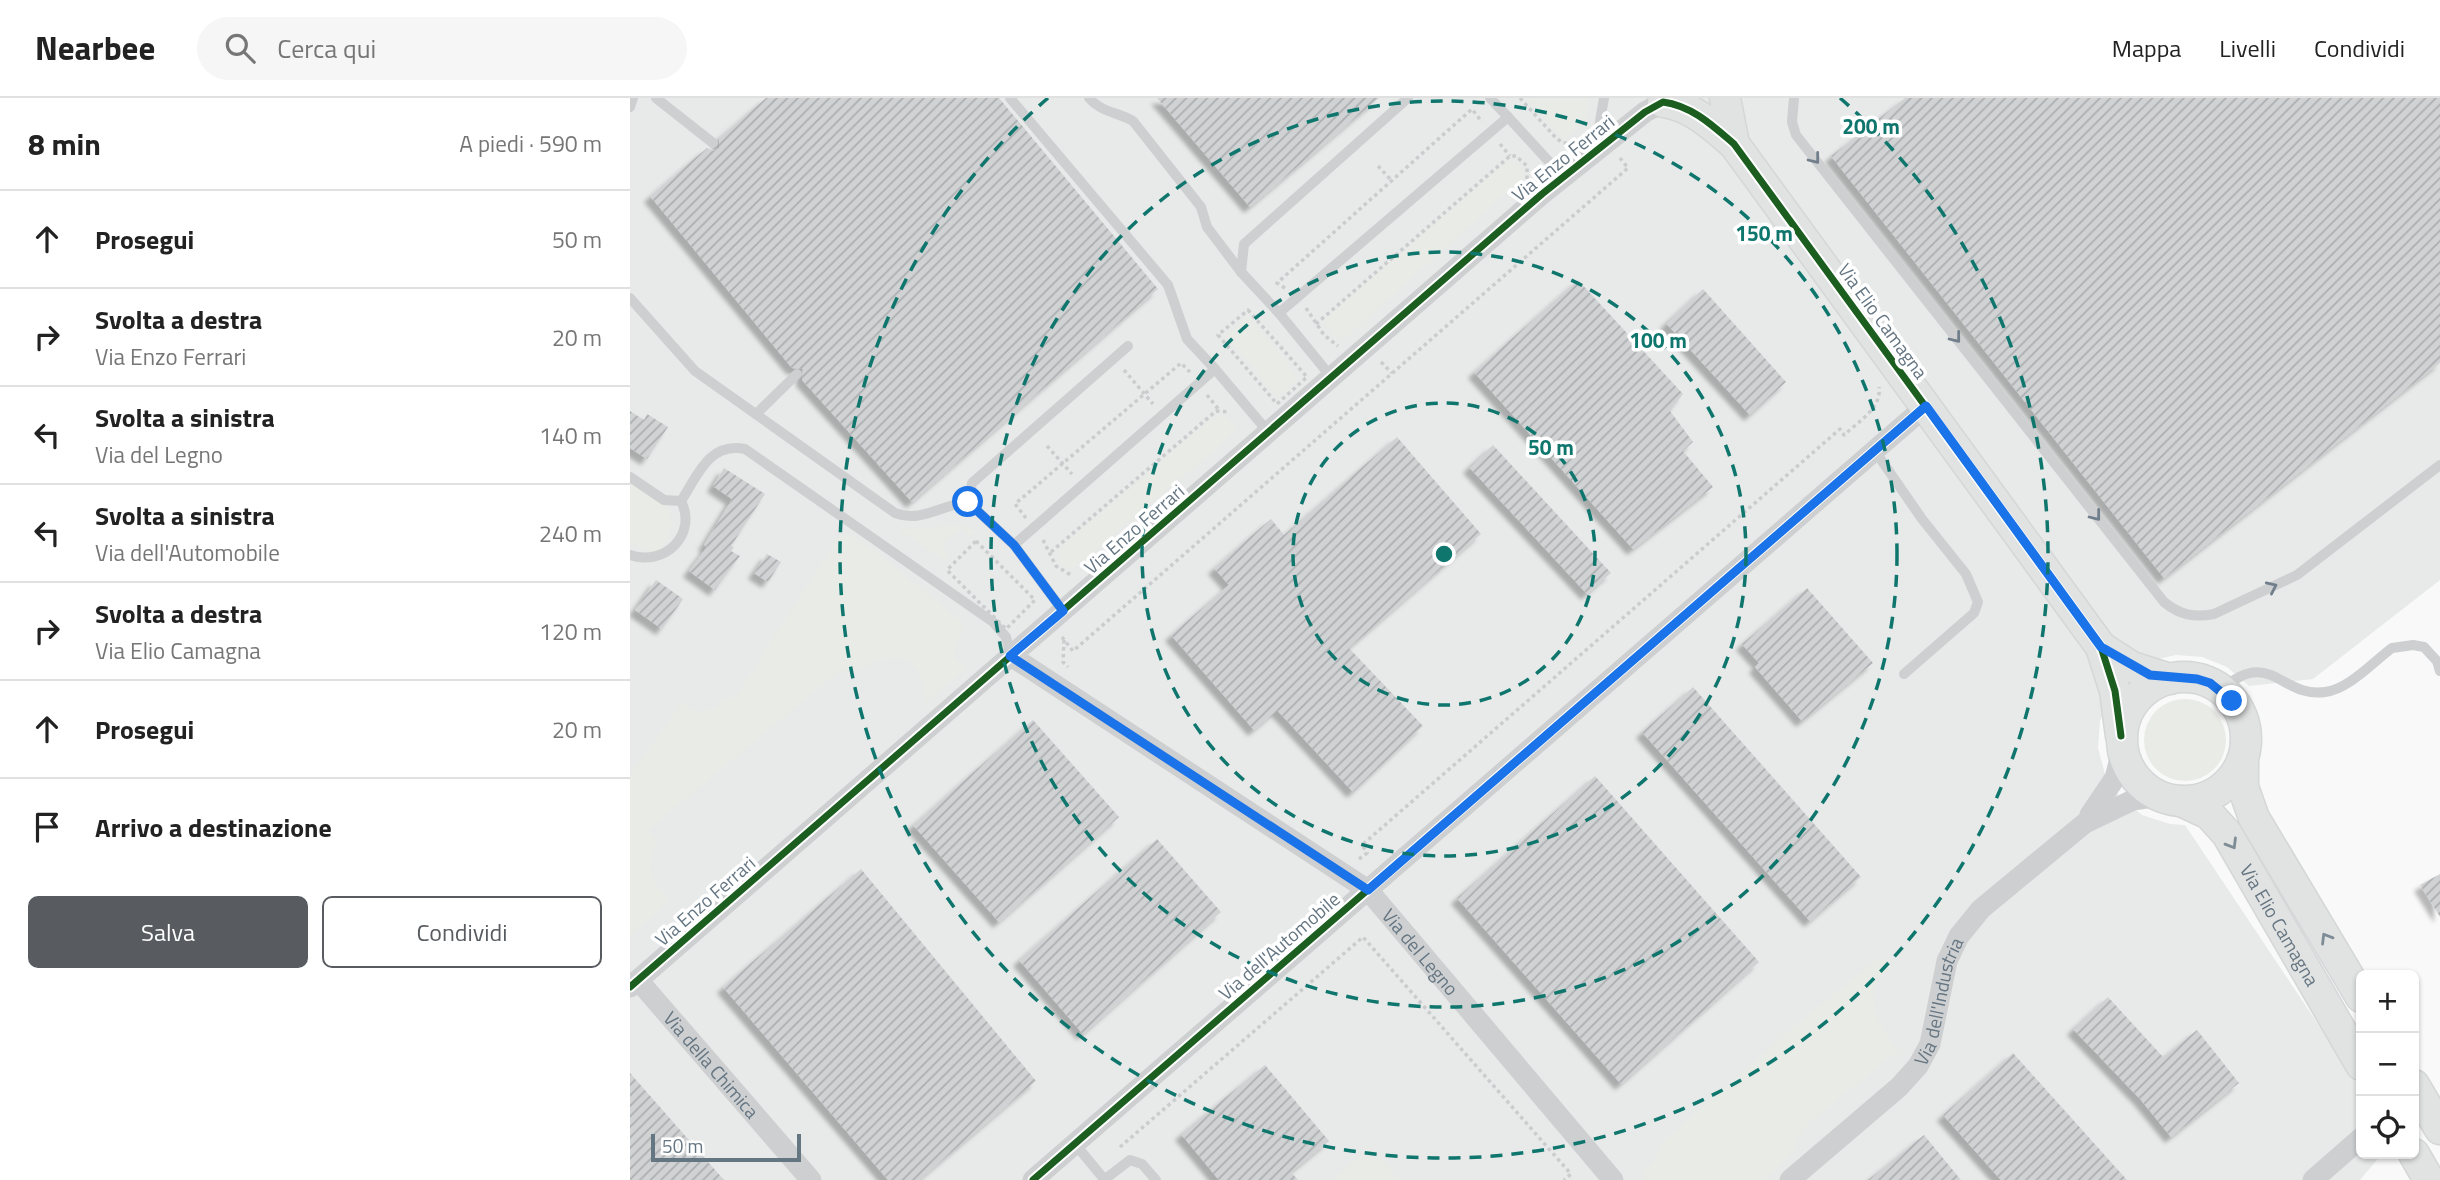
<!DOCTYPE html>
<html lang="it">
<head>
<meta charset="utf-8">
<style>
  :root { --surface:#fff; --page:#f6f6f6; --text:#222; --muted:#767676; --line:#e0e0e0; --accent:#585c60 }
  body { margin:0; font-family:"Titillium Web",sans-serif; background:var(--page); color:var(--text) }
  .controls { position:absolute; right:21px; bottom:21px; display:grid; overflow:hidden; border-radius:10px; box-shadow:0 2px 5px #0004 }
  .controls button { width:63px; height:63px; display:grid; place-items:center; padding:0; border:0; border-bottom:2px solid var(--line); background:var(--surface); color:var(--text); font:35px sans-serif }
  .scale { position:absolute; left:21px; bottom:18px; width:150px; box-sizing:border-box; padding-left:7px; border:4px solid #657683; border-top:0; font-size:19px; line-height:24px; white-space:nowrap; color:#657683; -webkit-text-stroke:5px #fff; paint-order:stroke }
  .stop { position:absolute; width:21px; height:21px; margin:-16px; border:5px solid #1a73e8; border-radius:50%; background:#fff }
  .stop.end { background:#1a73e8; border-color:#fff; box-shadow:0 2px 7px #0008 }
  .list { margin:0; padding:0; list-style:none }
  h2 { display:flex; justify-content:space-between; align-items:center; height:91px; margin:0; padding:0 28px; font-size:30px }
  h2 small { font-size:23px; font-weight:400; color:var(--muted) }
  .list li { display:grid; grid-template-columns:46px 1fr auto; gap:21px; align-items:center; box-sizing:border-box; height:98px; padding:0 28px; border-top:2px solid var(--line) }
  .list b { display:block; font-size:26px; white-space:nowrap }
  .list p { margin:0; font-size:23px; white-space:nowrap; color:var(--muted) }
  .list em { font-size:23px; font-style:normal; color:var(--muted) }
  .actions { display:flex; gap:14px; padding:21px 28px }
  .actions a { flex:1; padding:16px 0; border:2px solid var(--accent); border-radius:10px; text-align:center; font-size:24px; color:var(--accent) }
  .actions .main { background:var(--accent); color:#fff }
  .icon { flex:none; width:38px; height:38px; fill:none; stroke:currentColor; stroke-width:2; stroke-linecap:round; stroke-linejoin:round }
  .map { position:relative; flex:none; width:1810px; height:1082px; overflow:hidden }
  header { display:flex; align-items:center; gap:42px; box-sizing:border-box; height:98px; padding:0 35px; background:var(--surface); border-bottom:2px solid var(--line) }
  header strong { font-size:33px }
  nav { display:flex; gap:38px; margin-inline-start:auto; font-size:24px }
  .search { width:490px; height:63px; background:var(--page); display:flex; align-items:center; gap:18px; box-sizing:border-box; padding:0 24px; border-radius:38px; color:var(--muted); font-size:26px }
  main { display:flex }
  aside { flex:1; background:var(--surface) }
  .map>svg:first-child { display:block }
  .built { fill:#e8e9e9 }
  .green { fill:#e8ebe6 }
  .building { fill:url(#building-hatch); filter:url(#shadow) }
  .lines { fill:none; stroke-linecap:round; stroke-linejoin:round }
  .secondary-casing { stroke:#d5d6d7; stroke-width:33 }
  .path { stroke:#cbcccd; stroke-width:3.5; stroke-dasharray:3.5 3.5; stroke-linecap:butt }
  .lane { stroke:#cecfd0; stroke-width:10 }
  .street { stroke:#cecfd0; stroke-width:21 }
  .secondary { stroke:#e1e2e2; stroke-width:30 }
  .cycleway-casing { stroke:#fff; stroke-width:11 }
  .cycleway { stroke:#1b5e20; stroke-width:7 }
  .oneway { stroke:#707f8b }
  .oneway2 { stroke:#7e8c96 }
  .route { stroke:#1a73e8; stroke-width:9 }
  .ring { fill:none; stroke:#0f766e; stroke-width:3.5; stroke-dasharray:12 9 }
  .labels { text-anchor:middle; stroke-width:7; stroke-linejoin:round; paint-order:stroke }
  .street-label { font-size:19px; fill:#657683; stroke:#fff }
  .centre { fill:#0f766e; stroke:#fff; stroke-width:3.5 }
  .ring-label { font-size:21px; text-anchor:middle; font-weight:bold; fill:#0f766e; stroke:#fff; stroke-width:7; stroke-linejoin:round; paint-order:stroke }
</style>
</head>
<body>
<header>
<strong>Nearbee</strong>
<div class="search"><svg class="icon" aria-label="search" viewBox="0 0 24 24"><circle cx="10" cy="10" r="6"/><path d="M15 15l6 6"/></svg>Cerca qui</div>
<nav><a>Mappa</a><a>Livelli</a><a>Condividi</a></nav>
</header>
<main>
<aside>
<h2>8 min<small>A piedi · 590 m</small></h2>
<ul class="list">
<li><svg class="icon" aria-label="ahead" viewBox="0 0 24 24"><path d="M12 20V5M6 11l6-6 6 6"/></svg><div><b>Prosegui</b></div><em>50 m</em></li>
<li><svg class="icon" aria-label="right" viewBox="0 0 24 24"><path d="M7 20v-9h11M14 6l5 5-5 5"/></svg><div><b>Svolta a destra</b><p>Via Enzo Ferrari</p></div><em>20 m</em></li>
<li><svg class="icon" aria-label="left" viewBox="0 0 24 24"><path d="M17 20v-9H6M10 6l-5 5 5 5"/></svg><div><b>Svolta a sinistra</b><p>Via del Legno</p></div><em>140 m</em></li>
<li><svg class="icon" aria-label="left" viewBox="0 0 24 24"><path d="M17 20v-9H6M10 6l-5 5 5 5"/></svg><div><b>Svolta a sinistra</b><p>Via dell'Automobile</p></div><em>240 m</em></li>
<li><svg class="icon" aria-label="right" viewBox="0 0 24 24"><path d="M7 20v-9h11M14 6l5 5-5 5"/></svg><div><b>Svolta a destra</b><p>Via Elio Camagna</p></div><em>120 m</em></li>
<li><svg class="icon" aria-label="ahead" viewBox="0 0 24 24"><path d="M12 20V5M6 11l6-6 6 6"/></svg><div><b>Prosegui</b></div><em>20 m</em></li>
<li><svg class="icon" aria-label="arrive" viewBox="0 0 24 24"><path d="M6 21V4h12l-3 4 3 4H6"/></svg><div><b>Arrivo a destinazione</b></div></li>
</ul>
<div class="actions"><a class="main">Salva</a><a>Condividi</a></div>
</aside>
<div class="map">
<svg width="1810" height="1082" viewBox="0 0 1810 1082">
  <defs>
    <pattern id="building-hatch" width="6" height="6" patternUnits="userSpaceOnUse" patternTransform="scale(1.75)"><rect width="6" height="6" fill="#d0d2d3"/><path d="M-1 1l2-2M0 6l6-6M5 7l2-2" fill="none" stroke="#acafb1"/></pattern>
    <filter id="shadow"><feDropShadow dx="-6" dy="6" stdDeviation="2" flood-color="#0004"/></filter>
  </defs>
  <rect width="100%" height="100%" fill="#f9f9f9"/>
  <polygon class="built" points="0,0 1810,0 1810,482 1683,581 1619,588 1597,569 1572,559 1546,557 1520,563 1480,598 1470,623 1468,650 1475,676 1489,698 1512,717 1540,726 1555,727 1724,980 1731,994 1731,1056 1752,1056 1730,1082 0,1082"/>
  <g class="green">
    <polygon points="896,0 958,0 956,22 934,42"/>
    <polygon points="879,62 888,65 895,78 725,231 717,239 704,240 696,227 696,220"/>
    <polygon points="618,217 669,280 648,299 596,238"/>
    <polygon points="595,318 606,330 600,339 444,470 434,469 428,461 432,448 583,319"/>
    <path d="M0 386 40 412C43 428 41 441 30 453L18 454 0 443Z"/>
    <polygon points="331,427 345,433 340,438 332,429 311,446 319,457 314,462 268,431"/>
    <path d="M217 436 236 446 331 523 332 533 323 557 336 570 295 605C295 577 283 551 249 562 242 564 237 570 230 571 223 573 215 572 208 574L18 732 28 744C15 765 19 784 39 799L32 811 0 837V677L52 605 68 615 84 610 93 598 99 601 107 596 210 437Z"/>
    <circle cx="1555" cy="642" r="41"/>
    <path d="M1249 860 1260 864 1262 870 1244 883C1240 911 1249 932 1270 951L1174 1029 1161 1058 1133 1082H1016L1010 1075 1026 1062 1028 1048 1165 928Z"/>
    <polygon points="740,1048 769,1082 702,1082"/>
  </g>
  <g class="building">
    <polygon points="136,0 369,0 528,191 282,404 172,282 173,271 162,270 20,98 77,50 83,53 89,50 89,40"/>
    <polygon points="527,0 749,0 620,109"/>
    <polygon points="1275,0 1810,0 1810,265 1534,480 1201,58"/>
    <polygon points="948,182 1053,296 1040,313 1063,344 1053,353 1083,389 1003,451 844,274"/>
    <polygon points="1073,191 1156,284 1120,317 1036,225"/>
    <polygon points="0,313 14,322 17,316 38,329 17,361 0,350"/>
    <polygon points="767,339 851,436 719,550 793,628 723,694 647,612 624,632 541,537 599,487 584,470 641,421 654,437"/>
    <polygon points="863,347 981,475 957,496 839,369"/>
    <polygon points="94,370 135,396 101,448 104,449 101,453 110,458 85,492 59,473 77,449 74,447 102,401 83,388"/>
    <polygon points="137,456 151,464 138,484 124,475"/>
    <polygon points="26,482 53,501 32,531 5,512"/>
    <polygon points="1177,490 1243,565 1172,623 1125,569 1129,565 1112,546"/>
    <polygon points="1063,589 1231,779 1180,823 1012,634"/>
    <polygon points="403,622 489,719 369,824 283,727"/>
    <polygon points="965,678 1129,864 991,986 827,800"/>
    <polygon points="527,741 591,814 453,936 389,862"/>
    <polygon points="231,771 406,983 289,1082 258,1082 93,889"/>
    <polygon points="1810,776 1810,819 1790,787"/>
    <polygon points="1478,899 1533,959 1567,932 1609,985 1541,1039 1511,1002 1443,931"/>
    <polygon points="1383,955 1497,1082 1371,1082 1313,1017"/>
    <polygon points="635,967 699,1043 661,1074 668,1082 589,1082 551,1036"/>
    <polygon points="0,975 94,1082 0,1082"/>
    <polygon points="1294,1037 1331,1082 1238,1082"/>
  </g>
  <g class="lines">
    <g class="secondary-casing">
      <g id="secondary">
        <polyline points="1095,0 1104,46"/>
        <path d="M1033 4C1062 8 1082 27 1104 46L1471 549 1485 593 1491 638"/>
        <polyline points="1471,549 1502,569 1540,581"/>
        <circle cx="1554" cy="641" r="62"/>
        <polyline points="1613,661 1613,689 1624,720 1731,899"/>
        <path id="s4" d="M1551 703 1579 716 1597 736 1731 967"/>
        <polyline points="1784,987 1810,1031"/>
        <polyline points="1784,1056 1799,1082"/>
      </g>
    </g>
    <g class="path">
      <polyline points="890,0 926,40 933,45 942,45"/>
      <polyline points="870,46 880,58"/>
      <polyline points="748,68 762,83"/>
      <polyline points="655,190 647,185 842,11 852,24"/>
      <polyline points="676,210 694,237 708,248"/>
      <polygon points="618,212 677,279 647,306 588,237"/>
      <polyline points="686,226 880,58 886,58 897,68 897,81"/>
      <polyline points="751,264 762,275"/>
      <polyline points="494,272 523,306"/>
      <polyline points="577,297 589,312"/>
      <polyline points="417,348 442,376"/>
      <polyline points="396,420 385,406 551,265 560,274"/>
      <polyline points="413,442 426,468 441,477"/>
      <polygon points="346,443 405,502 376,531 317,472"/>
      <polyline points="421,454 586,313 599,314"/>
      <polyline points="432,539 443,553 998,70 990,60"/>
      <polyline points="434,542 433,564 438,569"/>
      <path d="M729 761 737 755 732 747 1210 331 1214 337C1228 324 1252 310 1249 289"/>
      <polyline points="490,1049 733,839 941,1076 934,1082"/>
    </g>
    <g class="lane">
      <polyline points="26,0 83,45"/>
      <polyline points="380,0 538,187 557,241 585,271"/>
      <path d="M459 0C471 14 487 14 503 23L571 109 577 129 611 174 649 215"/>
      <polyline points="860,0 878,19"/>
      <path d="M1164 0 1162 24 1166 37 1534 504C1550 517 1564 520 1584 516L1667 477 1810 367"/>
      <polyline points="0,9 3,0"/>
      <polyline points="958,54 969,29 974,0"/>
      <polyline points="611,174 614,146 778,0"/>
      <path d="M0 200 65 273 265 415C291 425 311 407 338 404L384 447"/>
      <polyline points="702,280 649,215 878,19 934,80"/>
      <polyline points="126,316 167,276"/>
      <polyline points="1245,353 1292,421 1336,476 1348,504 1344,515 1274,576"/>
      <polyline points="0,379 34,402 51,403"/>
      <path d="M51 403C68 377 79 344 115 351L363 524 376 539 381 558"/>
      <polyline points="338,404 342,385 498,248"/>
      <path d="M0 457C34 469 68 437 51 403"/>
      <polyline points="433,513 384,447 585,271 639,335"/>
      <path d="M1591 592C1640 548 1650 600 1695 594 1719 591 1743 564 1762 550L1783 547 1794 549 1807 563 1810 573"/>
      <polyline points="445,1046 474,1081"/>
      <polyline points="474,1082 500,1062 512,1066 526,1082"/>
    </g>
    <g class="street">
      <path id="s1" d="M381 558 738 792 983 1082"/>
      <polyline points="1460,717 1485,680 1492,653"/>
      <path id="s2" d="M8 882 181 1082"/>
      <polyline points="0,889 912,96 1015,14 1033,4"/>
      <polyline points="403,1082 1296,308"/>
      <path id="s3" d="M1160 1082 1269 989 1288 968 1300 946 1317 863 1329 838 1351 811 1455 725 1503 702 1529 698"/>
      <polyline points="1683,1082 1731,1040"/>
    </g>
    <use href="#secondary" class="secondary"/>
    <g class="cycleway-casing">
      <g id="cycleway">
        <path d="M0 889 912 96 1015 14 1033 4C1062 8 1082 27 1104 46L1471 549 1485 593 1491 638"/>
        <polyline points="403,1082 1296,308"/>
      </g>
    </g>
    <use href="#cycleway" class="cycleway"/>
  </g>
  <defs><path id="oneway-chevron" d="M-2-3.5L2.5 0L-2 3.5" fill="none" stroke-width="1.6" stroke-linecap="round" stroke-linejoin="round" transform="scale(1.75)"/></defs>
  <g class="oneway">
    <use href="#oneway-chevron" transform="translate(1185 61) rotate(52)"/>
    <use href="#oneway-chevron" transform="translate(1326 240) rotate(52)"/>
    <use href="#oneway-chevron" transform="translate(1466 418) rotate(52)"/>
    <use href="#oneway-chevron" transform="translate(1642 489) rotate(-25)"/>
  </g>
  <g class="oneway2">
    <use href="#oneway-chevron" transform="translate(1602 746) rotate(59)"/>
    <use href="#oneway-chevron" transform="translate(1696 840) rotate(-121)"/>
  </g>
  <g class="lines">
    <polyline class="route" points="338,404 384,447 433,513 380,558 738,792 1296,308 1471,549 1520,577 1567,581 1580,585 1602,603"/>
  </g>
  <g class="ring">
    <circle cx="814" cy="456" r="151"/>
    <circle cx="814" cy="456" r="302"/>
    <circle cx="814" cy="456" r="453"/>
    <path d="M1210 0A604 604 0 1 1 418 0"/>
  </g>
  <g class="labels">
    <g class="street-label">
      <text transform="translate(933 60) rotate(-39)" y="7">Via Enzo Ferrari</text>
      <text transform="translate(1253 223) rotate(54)" y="7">Via Elio Camagna</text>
      <text transform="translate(504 431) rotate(-41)" y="7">Via Enzo Ferrari</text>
      <text transform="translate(75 803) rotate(-41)" y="7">Via Enzo Ferrari</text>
      <text dy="7" stroke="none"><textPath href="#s4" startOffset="163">Via Elio Camagna</textPath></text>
      <text transform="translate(649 848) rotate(-41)" y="7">Via dell'Automobile</text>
      <text dy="7" stroke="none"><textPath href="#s1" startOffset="508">Via del Legno</textPath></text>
      <text dy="7" stroke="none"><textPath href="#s3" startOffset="240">Via dell'Industria</textPath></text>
      <text dy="7" stroke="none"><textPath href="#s2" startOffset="112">Via della Chimica</textPath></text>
    </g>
  </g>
  <circle cx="814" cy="456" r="10" class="centre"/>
  <g class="ring-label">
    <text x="1241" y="36">200 m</text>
    <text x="1134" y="143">150 m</text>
    <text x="1028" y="250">100 m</text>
    <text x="921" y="357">50 m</text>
  </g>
</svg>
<div class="controls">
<button>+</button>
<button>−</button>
<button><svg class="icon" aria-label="locate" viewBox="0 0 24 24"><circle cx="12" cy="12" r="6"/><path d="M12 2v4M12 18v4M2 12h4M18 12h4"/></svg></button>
</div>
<div class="scale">50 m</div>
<div class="stop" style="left:338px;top:404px"></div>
<div class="stop end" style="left:1602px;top:603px"></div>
</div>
</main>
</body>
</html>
